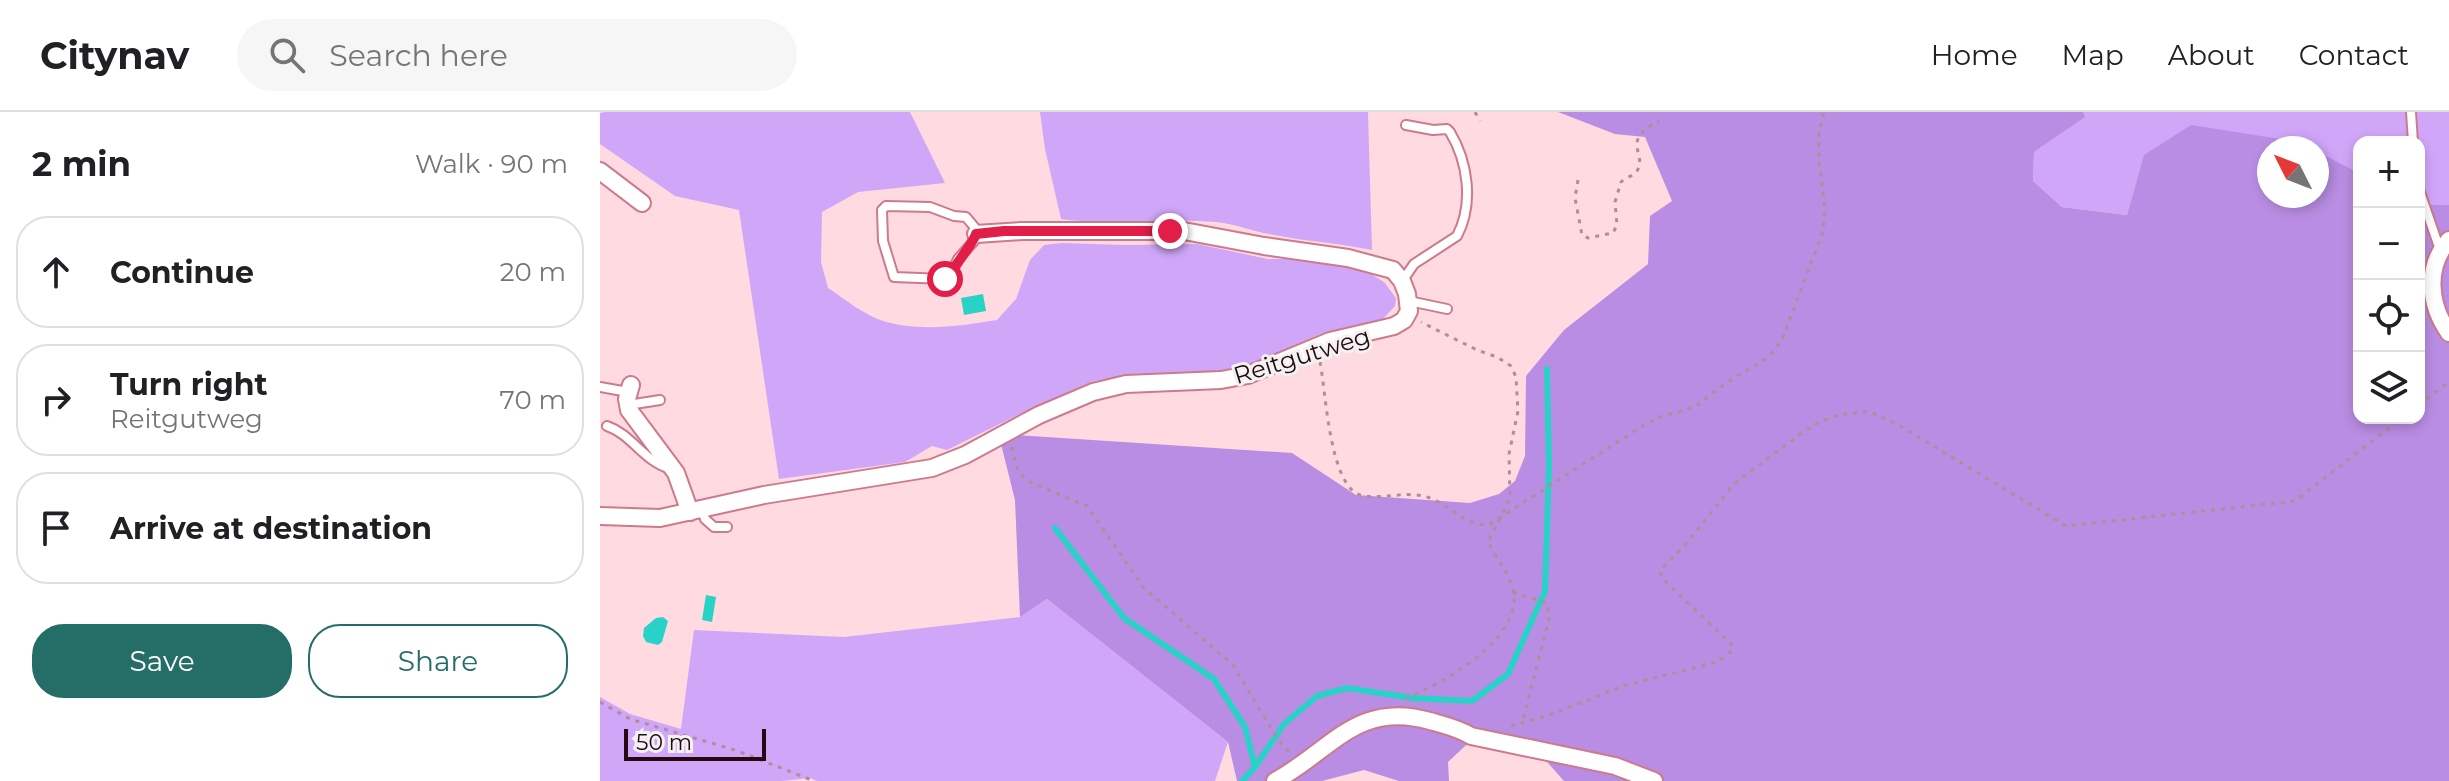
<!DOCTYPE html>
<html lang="en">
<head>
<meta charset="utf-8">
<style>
  :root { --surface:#fff; --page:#f6f6f6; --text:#202124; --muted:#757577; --line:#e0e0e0; --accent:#256e68 }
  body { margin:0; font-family:Montserrat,sans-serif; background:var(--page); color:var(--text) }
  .controls { position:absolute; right:24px; top:24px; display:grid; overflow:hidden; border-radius:16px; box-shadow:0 4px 12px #0003 }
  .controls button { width:72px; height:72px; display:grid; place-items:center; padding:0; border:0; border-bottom:2px solid var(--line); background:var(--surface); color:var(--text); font:40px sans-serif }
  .compass { position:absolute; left:1657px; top:24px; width:72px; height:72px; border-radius:50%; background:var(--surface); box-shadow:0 4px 12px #0003; rotate:312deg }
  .scale { position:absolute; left:24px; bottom:20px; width:142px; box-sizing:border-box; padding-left:8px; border:4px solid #270810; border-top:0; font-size:22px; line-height:28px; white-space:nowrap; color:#270810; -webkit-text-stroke:6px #f2f2f2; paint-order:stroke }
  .stop { position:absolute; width:24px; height:24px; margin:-18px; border:6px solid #e11d48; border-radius:50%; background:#fff }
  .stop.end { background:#e11d48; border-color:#fff; box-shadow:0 2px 8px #0008 }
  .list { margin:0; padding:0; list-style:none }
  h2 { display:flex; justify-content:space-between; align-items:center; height:104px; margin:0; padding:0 32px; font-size:34px }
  h2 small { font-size:26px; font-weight:400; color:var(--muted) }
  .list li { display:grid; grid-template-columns:52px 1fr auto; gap:24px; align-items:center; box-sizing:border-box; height:112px; margin:0 16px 16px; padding:0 16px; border:2px solid var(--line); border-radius:32px }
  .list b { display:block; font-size:30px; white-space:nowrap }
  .list p { margin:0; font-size:26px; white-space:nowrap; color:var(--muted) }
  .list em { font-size:26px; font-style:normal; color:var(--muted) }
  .actions { display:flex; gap:16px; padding:24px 32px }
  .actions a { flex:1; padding:18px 0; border:2px solid var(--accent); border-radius:32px; text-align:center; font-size:28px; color:var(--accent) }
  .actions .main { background:var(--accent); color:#fff }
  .icon { flex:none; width:44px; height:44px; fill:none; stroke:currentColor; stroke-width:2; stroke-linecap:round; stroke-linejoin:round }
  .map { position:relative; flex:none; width:1849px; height:669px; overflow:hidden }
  header { display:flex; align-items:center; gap:48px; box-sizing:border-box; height:112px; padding:0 40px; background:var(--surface); border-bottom:2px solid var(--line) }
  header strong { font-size:38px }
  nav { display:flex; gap:44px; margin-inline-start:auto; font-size:28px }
  .search { width:560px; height:72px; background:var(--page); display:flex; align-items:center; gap:20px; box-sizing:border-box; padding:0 28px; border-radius:44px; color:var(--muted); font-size:30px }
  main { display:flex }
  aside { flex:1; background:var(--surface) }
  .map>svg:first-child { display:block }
  .green { fill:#d0a6f9 }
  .forest { fill:#b98de3 }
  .water { fill:#29d2c6 }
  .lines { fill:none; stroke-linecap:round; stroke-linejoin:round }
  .stream { stroke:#29d2c6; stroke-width:6 }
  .lane-casing { stroke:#cd7a8b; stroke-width:12 }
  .street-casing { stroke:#cd7a8b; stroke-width:20 }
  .path { stroke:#b18e95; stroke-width:3; stroke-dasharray:4 6; stroke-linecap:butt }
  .lane { stroke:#fff; stroke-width:8 }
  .street { stroke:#fff; stroke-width:16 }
  .route { stroke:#e11d48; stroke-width:10 }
  .labels { text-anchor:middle; stroke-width:6; stroke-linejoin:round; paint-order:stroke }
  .street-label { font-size:24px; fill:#270810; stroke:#f2f2f2 }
</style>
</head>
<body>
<header>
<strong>Citynav</strong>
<div class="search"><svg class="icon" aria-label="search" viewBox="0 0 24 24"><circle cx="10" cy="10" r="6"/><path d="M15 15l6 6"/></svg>Search here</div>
<nav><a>Home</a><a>Map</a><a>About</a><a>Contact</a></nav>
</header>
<main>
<aside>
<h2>2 min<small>Walk · 90 m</small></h2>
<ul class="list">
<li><svg class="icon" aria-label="ahead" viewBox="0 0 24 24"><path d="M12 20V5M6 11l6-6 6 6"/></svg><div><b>Continue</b></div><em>20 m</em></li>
<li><svg class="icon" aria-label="right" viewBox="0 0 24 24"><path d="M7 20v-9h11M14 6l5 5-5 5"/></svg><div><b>Turn right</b><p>Reitgutweg</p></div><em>70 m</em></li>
<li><svg class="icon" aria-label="arrive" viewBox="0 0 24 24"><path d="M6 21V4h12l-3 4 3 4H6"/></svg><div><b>Arrive at destination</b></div></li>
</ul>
<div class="actions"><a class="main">Save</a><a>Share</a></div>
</aside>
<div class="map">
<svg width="1849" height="669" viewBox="0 0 1849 669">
  <rect width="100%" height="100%" fill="#ffdae0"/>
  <g class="green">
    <path d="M5 0H310L345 71 258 80 222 100 221 150 228 176C245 187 264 203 283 209 319 220 361 214 397 208L416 187 430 148 444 133 462 131 525 133 597 132 668 147H708L763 157 784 170 796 186 795 194 783 207 720 222 651 252 610 261 523 264 494 269 426 299 347 338 332 334 305 350 179 367 139 98 75 84 0 32V1Z"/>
    <path d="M440 0H768L772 138C738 131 703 129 669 122 651 119 633 111 615 110 564 106 511 114 461 107L445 37Z"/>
    <polygon points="1483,0 1849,0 1849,93 1819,92 1819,30 1759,30 1759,61 1717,39 1717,36 1700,30 1544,44 1527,103 1462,95 1433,69 1434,40 1484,5"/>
    <polygon points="447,487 628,630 615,669 217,669 210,666 182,669 0,669 0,585 30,602 81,617 94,518 244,525 420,505"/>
  </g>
  <polygon class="forest" points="958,0 1483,0 1485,5 1434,40 1433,69 1462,95 1527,103 1544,43 1591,13 1700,30 1712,36 1669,36 1669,84 1717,84 1717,39 1759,61 1759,306 1819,306 1819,92 1849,93 1849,669 964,669 932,633 878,622 848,650 849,669 799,669 764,658 722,669 637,669 628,630 447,487 420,505 415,388 401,332 416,323 692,341 756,383 870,391 899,382 915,369 925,344 926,264 964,218 1048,152 1050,104 1072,89 1045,25 1015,22"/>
  <g class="water">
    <polygon points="383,182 386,199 364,203 361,186"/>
    <polygon points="106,483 116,485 112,510 102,508"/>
    <polygon points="63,505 68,509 62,530 58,533 46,530 43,524 44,516 56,506"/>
  </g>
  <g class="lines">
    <g class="stream">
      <polyline points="455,416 524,506 614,567 645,615 655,655"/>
      <polyline points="642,669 655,655 684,612 717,584 747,576 812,586 872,589 908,562 945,479 949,354 947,257"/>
    </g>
    <g class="lane-casing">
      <g id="lane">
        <polyline points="1811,0 1813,30"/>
        <polyline points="1819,77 1840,138"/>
        <polygon points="286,94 330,95 354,104 366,105 376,117 375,128 358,147 351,162 345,167 294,165 283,129 282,98"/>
        <path d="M803 168 814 152 857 124C874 92 868 50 850 20L847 17 833 18 806 13"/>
        <polyline points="809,189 847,197"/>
        <polyline points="0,275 28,280"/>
        <polyline points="28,293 60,288"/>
        <path d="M7 314C31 322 43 348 68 356"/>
        <polyline points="102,397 105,407 114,415 127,415"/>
      </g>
    </g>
    <g class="street-casing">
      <g id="street">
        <polyline points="0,59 42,91"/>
        <path d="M1849 128C1825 155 1829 193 1849 221"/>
        <polyline points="31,273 27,287 29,298 76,361 90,400"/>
        <polyline points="0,404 60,406 164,383 332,356 365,343 439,303 493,280 526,272 621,268 648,263 730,229 794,214 804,208 809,199 807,182 802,169 793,158 748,146 664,134 584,119 422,119 376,122"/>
        <path d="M675 669C731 639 757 588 830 609 844 613 858 616 871 624L1015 654 1054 669"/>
      </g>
    </g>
    <g class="path">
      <polyline points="875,0 880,9"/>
      <path d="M978 68 975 86 982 123 988 126 1013 121 1017 113 1015 90 1021 70C1025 66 1033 64 1037 59 1048 42 1019 29 1059 9"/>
      <path d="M720 250C726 278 729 380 764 384 787 387 807 378 830 386 852 394 866 416 890 412L1044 313 1060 305 1095 295 1126 271 1167 246 1181 230 1223 120 1225 98 1219 49V20L1224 0"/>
      <polyline points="1819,293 1849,270"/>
      <polyline points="412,335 418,360 430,370 487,394 544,476 633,553 678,628 689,640"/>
      <polyline points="913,480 947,491 949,507 922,611"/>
      <path d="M806 587C843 569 906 538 914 492 917 472 897 446 888 430L910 386 909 342 918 299 916 265 911 254 897 245 877 238 821 210"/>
      <polyline points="0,590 30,607 138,639 214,669"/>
      <polyline points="911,614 952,602 1023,574 1117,550 1133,538 1131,532 1066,470 1060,461 1062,456 1086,432 1135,371 1202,321 1219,310 1239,303 1269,299 1300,314 1466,414 1695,389 1802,306"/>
    </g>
    <use href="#lane" class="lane"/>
    <use href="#street" class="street"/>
  </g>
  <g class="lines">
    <path class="route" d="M345 167C349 164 375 127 376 122L404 119H570"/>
  </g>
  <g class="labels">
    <g class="street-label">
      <text transform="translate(702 244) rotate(-17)" y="8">Reitgutweg</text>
    </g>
  </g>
</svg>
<div class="controls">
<button>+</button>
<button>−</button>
<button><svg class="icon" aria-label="locate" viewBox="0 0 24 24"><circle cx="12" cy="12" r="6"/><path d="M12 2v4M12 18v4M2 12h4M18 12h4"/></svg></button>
<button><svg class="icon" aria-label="layers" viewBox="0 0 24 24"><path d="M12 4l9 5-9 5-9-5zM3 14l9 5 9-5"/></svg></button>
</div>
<svg class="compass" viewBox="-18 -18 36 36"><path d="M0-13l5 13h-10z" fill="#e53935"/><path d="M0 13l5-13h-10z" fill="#757577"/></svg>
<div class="scale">50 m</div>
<div class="stop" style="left:345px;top:167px"></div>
<div class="stop end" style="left:570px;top:119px"></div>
</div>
</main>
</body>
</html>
